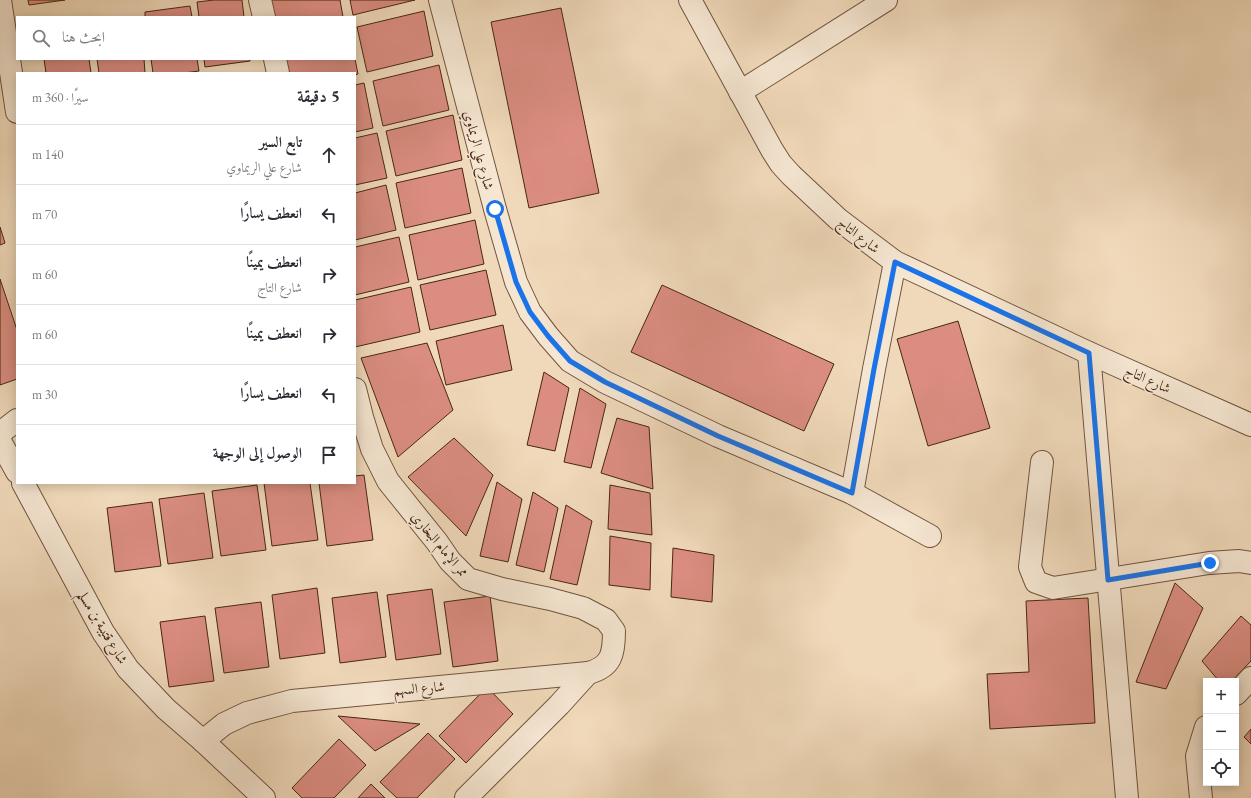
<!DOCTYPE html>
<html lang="ar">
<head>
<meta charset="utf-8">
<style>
  :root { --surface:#fff; --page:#f7f7f7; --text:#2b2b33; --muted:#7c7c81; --line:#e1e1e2 }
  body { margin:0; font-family:"EB Garamond",Amiri,serif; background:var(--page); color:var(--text); direction:rtl }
  .controls { position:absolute; right:12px; bottom:12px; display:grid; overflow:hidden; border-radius:0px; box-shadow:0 2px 10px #0003 }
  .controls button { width:36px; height:36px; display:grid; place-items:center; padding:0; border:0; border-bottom:1px solid var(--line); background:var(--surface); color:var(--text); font:20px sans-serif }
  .stop { position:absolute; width:12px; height:12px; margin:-9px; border:3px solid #1a73e8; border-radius:50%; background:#fff }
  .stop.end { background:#1a73e8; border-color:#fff; box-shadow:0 1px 4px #0008 }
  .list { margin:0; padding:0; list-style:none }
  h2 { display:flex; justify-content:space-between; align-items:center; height:52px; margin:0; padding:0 16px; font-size:17px }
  h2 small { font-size:13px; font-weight:400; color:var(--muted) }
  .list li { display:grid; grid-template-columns:26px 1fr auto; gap:12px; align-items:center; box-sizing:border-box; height:60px; padding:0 16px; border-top:1px solid var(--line) }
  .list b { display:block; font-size:15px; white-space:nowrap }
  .list p { margin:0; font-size:13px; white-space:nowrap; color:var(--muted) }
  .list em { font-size:13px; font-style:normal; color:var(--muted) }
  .icon { flex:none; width:22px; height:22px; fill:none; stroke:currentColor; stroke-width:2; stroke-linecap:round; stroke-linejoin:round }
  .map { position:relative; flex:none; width:1251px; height:798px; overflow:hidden; direction:ltr }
  .search { position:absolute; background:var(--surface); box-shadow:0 2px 10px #0003; left:16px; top:16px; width:340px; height:44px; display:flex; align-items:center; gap:10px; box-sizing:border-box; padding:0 14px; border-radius:0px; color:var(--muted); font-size:15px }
  .panel { position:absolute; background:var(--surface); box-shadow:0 2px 10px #0003; left:16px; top:72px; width:340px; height:412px; border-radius:0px; direction:rtl }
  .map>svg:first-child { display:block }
  .building { fill:#db8d81; stroke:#472714 }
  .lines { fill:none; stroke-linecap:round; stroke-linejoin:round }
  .minor-casing { stroke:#71543e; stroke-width:24 }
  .minor { stroke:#f5e6d2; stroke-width:22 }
  .route { stroke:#1a73e8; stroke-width:5 }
  .labels { text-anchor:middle; stroke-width:3; stroke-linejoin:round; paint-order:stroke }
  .street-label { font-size:14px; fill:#472714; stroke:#f5e6d2 }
</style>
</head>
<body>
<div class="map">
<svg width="1251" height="798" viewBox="0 0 1251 798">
  <rect width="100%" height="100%" fill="#f0d9ba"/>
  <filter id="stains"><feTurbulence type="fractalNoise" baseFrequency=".005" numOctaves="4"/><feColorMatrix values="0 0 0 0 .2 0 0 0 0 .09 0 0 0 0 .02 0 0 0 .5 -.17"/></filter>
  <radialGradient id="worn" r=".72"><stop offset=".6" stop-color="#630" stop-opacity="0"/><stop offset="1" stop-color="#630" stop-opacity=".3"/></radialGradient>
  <g class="building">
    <polygon points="28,0 65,0 29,5"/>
    <polygon points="214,0 242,0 244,17 199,17 197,2"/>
    <polygon points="270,0 340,0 343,17 274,17"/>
    <polygon points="350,0 415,0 353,15"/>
    <polygon points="190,6 192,17 145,17 145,12"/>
    <polygon points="561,8 599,193 529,208 491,22"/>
    <polygon points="424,11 433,56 367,72 357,27"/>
    <polygon points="44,59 89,59 91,73 46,73"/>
    <polygon points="97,59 144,59 145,73 99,73"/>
    <polygon points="151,59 197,59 199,71 184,73 153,73"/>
    <polygon points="204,59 250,59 250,61 205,67"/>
    <polygon points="285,59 355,59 358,74 355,75 355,73 288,73"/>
    <polygon points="439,65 449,110 383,126 373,81"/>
    <polygon points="364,83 373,128 355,132 355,85"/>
    <polygon points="453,115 462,160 396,176 386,131"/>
    <polygon points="377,133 387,178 355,185 355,138"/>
    <polygon points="462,168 471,213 405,228 396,183"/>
    <polygon points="386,185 396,230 355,240 355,193"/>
    <polygon points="475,220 484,264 418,280 409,235"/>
    <polygon points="0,227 5,243 0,245"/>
    <polygon points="399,237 409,282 355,295 355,247"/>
    <polygon points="486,270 496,315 430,330 420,285"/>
    <polygon points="0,279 17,330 17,379 0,385"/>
    <polygon points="662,285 834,364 804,431 631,352"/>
    <polygon points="411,287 420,332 355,347 355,300"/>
    <polygon points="958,321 990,428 928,446 897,339"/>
    <polygon points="503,325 512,370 446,385 436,341"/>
    <polygon points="427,343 453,410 398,457 361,358"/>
    <polygon points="544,372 569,388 555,451 527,445"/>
    <polygon points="580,388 606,404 591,468 564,462"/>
    <polygon points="617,418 649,427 653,489 601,473"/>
    <polygon points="454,438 493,475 466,536 408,477"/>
    <polygon points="364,475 373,540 327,546 319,483 355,483 355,476"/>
    <polygon points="497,482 522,499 508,562 480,556"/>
    <polygon points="264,483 310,483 318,540 272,546"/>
    <polygon points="257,485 266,550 221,556 212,491"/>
    <polygon points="610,485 650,493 652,535 608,529"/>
    <polygon points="533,492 558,508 544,572 516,565"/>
    <polygon points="204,493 213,558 168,564 159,499"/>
    <polygon points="152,502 161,566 115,572 107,508"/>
    <polygon points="566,505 592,521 577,585 550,579"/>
    <polygon points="610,536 651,543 650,590 609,585"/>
    <polygon points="673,548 714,555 712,602 671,597"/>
    <polygon points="1175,583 1203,608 1166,689 1136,682"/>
    <polygon points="317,588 325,653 280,659 272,595"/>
    <polygon points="432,589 441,654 396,660 387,595"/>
    <polygon points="377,592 386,657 340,663 332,598"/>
    <polygon points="490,596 498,661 453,667 444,602"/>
    <polygon points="1088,598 1095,723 990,729 987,674 1029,672 1026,601"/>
    <polygon points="261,602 269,667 224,673 215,608"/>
    <polygon points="205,616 214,681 169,687 160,622"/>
    <polygon points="1241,616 1251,625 1251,661 1232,681 1219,681 1202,661"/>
    <polygon points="487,687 513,714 466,763 439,736"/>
    <polygon points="338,716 420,724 375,751"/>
    <polygon points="1251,729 1251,744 1244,737"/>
    <polygon points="428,733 455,759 417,798 397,798 380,782"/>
    <polygon points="339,739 366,765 334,798 302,798 292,788"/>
    <polygon points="371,784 385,798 358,798"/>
  </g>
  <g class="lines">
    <g class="minor-casing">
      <g id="minor">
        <polyline points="0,0 17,112"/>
        <polyline points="260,0 264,17"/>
        <polyline points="440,0 495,209 516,282 530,312 548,336 570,361 605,382 718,436 852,493 930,536"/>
        <polyline points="690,0 772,150 781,164 791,175 838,219 895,262 1089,353 1251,425"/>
        <polyline points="275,59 278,73"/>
        <polyline points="740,92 886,0"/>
        <polyline points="1089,353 1127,798"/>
        <polyline points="0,433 17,420"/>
        <polyline points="0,441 17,472"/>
        <polyline points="1042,462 1030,567 1036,582 1053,588 1209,563 1239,561 1251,563"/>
        <polyline points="23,483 103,632 128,669 166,709 203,741 264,798"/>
        <polyline points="852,493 874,369 895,262"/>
        <polyline points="1236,694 1251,678"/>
        <path d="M203 741 224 724 247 713 292 701 588 673C612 667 614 653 614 631L606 620 583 608 550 599 502 589 468 579 450 561 437 542 388 481 372 449 362 417 355 389"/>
        <polyline points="466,798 559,705 588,673"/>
        <polyline points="1201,798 1197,756 1206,727"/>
      </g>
    </g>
    <use href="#minor" class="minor"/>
  </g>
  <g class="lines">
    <polyline class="route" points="495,209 516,282 530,312 548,336 570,361 605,382 718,436 852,493 874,369 895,262 1089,353 1108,580 1210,563"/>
  </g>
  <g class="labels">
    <g class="street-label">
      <text transform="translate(479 150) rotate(75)" y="5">شارع علي الريماوي</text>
      <text transform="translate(859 235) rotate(38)" y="5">شارع التاج</text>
      <text transform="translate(1148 379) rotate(24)" y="5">شارع التاج</text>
      <text transform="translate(440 544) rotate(50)" y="5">ممر الإمام البخاري</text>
      <text transform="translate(103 627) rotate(59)" y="5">شارع قتيبة بن مسلم</text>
      <text transform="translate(419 688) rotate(-5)" y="5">شارع السهم</text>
    </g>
  </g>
  <rect width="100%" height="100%" filter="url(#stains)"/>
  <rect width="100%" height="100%" fill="url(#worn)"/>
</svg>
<div class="controls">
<button>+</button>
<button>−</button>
<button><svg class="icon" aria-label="locate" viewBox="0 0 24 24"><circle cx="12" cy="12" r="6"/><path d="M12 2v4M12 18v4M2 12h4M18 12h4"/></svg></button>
</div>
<div class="stop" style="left:495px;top:209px"></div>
<div class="stop end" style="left:1210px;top:563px"></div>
<div class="search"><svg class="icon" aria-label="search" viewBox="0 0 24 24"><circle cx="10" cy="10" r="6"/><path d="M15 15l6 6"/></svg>ابحث هنا</div>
<section class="panel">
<h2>5 دقيقة<small>سيرًا · 360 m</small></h2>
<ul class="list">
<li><svg class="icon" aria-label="ahead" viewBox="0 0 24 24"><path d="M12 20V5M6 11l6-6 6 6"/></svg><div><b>تابع السير</b><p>شارع علي الريماوي</p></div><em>140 m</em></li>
<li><svg class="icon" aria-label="left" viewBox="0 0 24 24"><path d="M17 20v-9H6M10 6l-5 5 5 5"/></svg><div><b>انعطف يسارًا</b></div><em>70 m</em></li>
<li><svg class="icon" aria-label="right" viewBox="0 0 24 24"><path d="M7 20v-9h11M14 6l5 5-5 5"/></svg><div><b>انعطف يمينًا</b><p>شارع التاج</p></div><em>60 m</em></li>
<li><svg class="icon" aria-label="right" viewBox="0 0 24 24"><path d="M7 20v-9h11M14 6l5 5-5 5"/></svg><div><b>انعطف يمينًا</b></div><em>60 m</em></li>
<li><svg class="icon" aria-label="left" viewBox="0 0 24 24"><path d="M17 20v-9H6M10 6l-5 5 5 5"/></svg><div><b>انعطف يسارًا</b></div><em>30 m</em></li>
<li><svg class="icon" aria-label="arrive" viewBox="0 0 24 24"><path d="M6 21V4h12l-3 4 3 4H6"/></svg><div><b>الوصول إلى الوجهة</b></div></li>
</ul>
</section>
</div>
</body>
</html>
